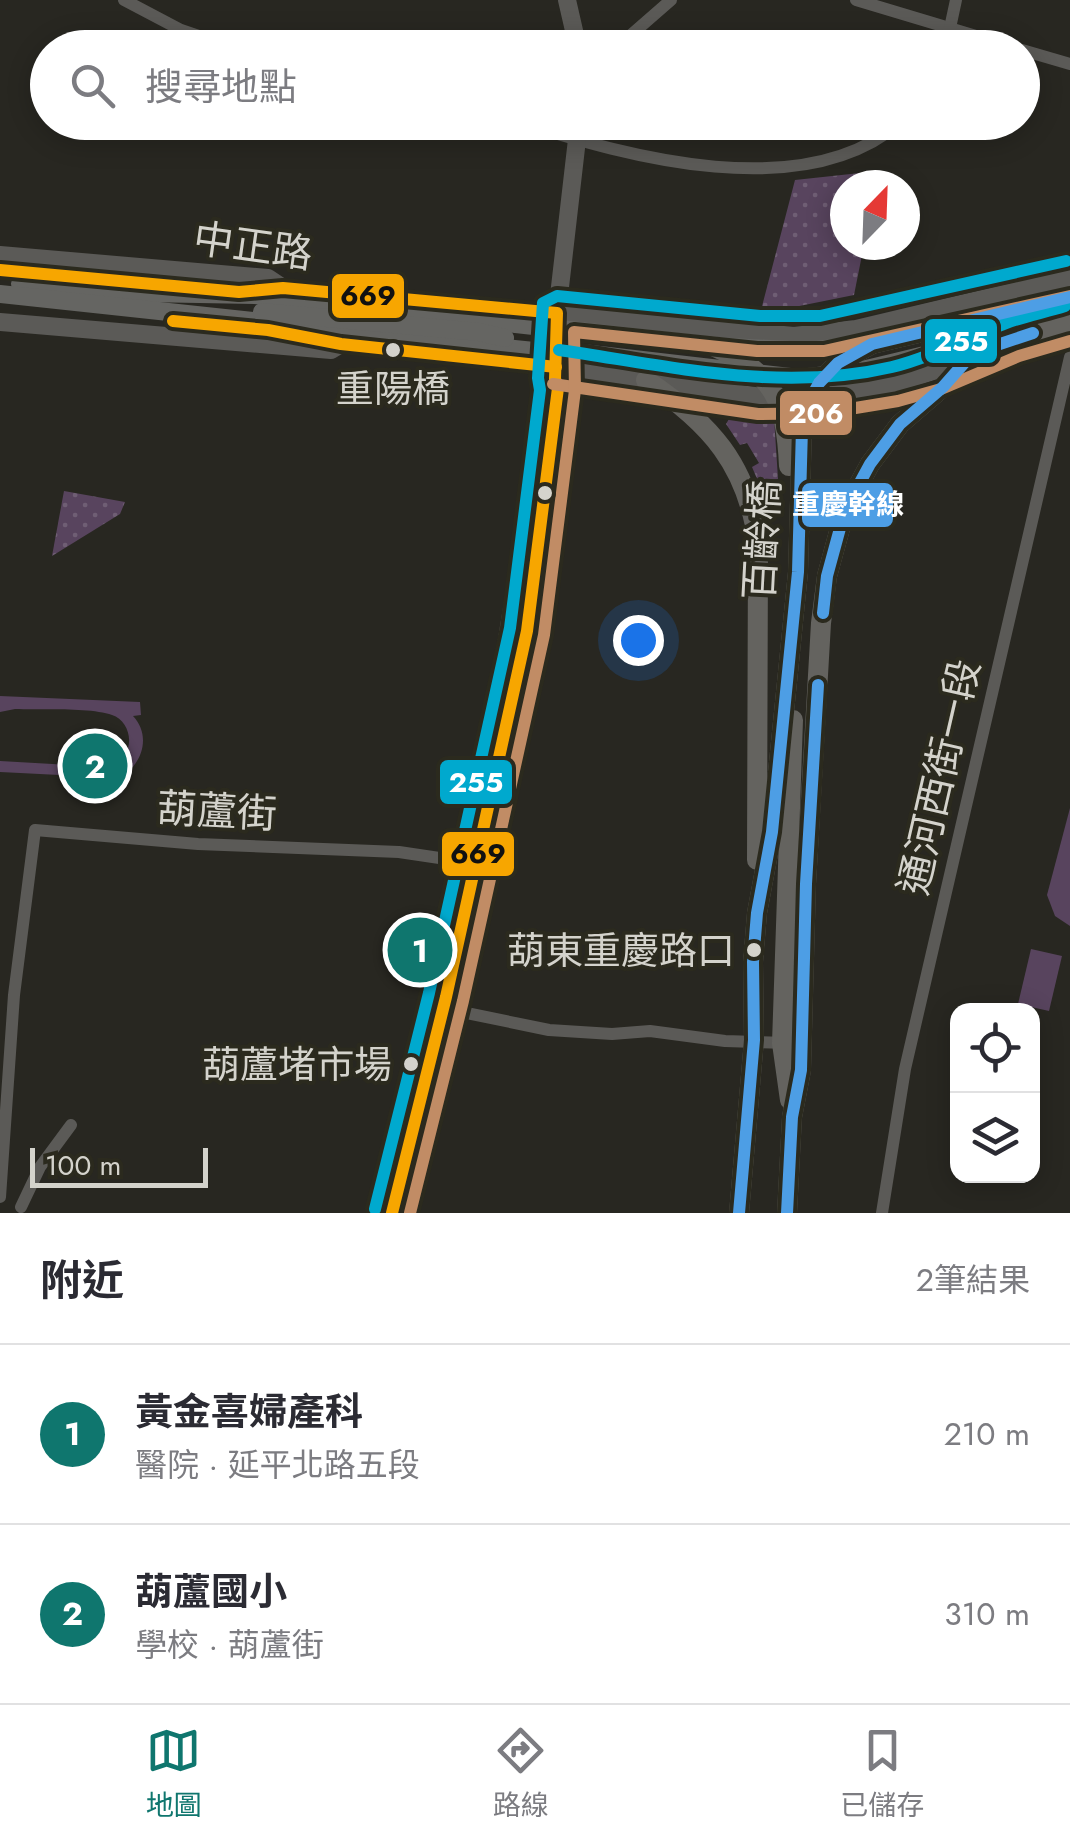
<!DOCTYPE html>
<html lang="zh-TW">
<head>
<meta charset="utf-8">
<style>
  :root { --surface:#fff; --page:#f7f7f7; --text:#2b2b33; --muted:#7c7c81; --line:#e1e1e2; --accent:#0f766e }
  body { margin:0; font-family:Jost,"Noto Sans TC",sans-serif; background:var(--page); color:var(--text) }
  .controls { position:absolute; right:30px; bottom:30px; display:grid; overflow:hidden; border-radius:20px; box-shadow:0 5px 25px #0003 }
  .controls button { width:90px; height:90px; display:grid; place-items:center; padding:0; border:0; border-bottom:2px solid var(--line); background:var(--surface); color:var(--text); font:50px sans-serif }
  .compass { position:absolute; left:830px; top:170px; width:90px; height:90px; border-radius:50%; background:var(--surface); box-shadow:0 5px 25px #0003; rotate:23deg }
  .scale { position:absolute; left:30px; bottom:25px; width:178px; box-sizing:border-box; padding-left:10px; border:5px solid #d4d3cc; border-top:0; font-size:28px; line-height:35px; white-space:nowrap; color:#d4d3cc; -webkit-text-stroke:8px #2b2a1e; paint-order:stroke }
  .you { position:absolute; left:638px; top:640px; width:35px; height:35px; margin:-25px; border:8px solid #fff; border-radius:50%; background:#1a73e8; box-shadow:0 0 0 15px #1a73e833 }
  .badge { display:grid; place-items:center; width:65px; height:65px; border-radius:50%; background:var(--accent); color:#fff; font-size:32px; font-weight:700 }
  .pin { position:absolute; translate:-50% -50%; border:5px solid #fff; box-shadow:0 2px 10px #0006 }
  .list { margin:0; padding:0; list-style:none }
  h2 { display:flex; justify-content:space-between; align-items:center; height:130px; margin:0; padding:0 40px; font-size:42px }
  h2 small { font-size:32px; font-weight:400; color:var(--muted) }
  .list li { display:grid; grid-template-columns:65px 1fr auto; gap:30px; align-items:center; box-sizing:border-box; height:180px; padding:0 40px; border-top:2px solid var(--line) }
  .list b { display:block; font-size:38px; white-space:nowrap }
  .list p { margin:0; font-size:32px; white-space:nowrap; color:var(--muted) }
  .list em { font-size:32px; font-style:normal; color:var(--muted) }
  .icon { flex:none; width:55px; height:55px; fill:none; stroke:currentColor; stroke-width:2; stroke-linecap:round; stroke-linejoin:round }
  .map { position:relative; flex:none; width:1070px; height:1213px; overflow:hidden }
  .search { position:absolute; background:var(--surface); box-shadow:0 5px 25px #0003; left:30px; right:30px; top:30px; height:110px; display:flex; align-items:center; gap:25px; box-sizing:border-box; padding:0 35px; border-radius:55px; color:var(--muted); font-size:38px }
  .sheet { height:490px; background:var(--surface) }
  nav { display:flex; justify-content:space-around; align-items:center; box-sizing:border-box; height:140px; border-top:2px solid var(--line); background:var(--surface); font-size:28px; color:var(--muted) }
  nav a { display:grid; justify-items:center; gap:5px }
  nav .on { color:var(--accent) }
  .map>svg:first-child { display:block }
  .grass { fill:url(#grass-dots) }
  .garden { fill:#58445e }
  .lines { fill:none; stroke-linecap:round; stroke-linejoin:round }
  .minor { stroke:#5b5a57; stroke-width:12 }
  .tertiary { stroke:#5b5a57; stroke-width:18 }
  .secondary { stroke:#656562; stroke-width:18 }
  .primary { stroke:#64635f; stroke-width:20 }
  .bus-1-casing { stroke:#2b2a1e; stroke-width:20 }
  .bus-2-casing { stroke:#2b2a1e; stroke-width:20 }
  .bus-3-casing { stroke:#2b2a1e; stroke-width:20 }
  .bus-4-casing { stroke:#2b2a1e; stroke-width:20 }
  .bus-1 { stroke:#f7a600; stroke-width:12 }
  .bus-2 { stroke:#c18c65; stroke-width:12 }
  .bus-3 { stroke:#00a9ce; stroke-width:12 }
  .bus-4 { stroke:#4d9ee5; stroke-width:12 }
  .bus-dot { fill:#d4d3cc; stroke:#2b2a1e; stroke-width:4 }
  .labels { text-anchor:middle; stroke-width:8; stroke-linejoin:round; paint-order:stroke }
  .bus-label { font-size:38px; fill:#d4d3cc; stroke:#2b2a1e; text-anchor:end }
  .street-label { font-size:40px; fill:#d4d3cc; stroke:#2b2a1e }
  .line-badge { stroke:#2b2a1e; stroke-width:4 }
  .badge-label { font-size:28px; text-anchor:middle; font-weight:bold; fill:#fff }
  .pale-badge-label { font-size:28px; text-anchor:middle; font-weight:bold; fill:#111 }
</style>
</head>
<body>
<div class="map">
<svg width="1070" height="1213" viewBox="0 0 1070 1213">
  <defs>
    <pattern id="grass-dots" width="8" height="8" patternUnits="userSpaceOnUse" patternTransform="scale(2.5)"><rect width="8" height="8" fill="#58445e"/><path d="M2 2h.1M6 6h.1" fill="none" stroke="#6f5e74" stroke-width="1.8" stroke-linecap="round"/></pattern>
  </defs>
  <rect width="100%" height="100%" fill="#282721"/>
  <g class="grass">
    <polygon points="860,173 878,174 876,185 845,185 845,245 864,245 854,295 760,314 795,180"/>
    <polygon points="732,414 774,417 778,479 758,481 752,467 759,463 747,443 740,445 726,424"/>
    <polygon points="64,491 125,502 120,514 52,556"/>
  </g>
  <g class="garden">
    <path d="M0 696 140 702 141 715 133 716C152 736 142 766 119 778L0 772V761L105 767C116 764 124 760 128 748 132 735 125 719 112 715 90 707 40 710 15 709L0 712Z"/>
    <polygon points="1070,808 1070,926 1055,916 1047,895"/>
    <polygon points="1031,949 1062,956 1049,1011 1018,1004"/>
  </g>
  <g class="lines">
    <g class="minor">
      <polyline points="124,0 181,30 234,48"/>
      <polyline points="856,0 1016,48"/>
      <polyline points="616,48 671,0"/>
      <polyline points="941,48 950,28 956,0"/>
      <polyline points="1022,50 1070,64"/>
      <path d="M519 122C629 157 804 206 901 122"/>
      <polyline points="437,1007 549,1030 612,1034 650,1031 725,1041 788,1043"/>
      <polyline points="0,1197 14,995 35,830 198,844 399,852 473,863"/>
      <polyline points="21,1207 40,1167 71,1125"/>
      <polyline points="882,1213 905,1069 1070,357"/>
    </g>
    <g class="tertiary">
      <polyline points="567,0 578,48"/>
      <polyline points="0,255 268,278 283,288 794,336 856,329 1070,278"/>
      <path d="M0 322 331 350 341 344 527 362 761 397C832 400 905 387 968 356"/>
      <polyline points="488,756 540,436"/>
      <polyline points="379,1213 449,923"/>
      <polyline points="392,1213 446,997 463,909 492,795 527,631 558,388 555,379 557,313 579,122"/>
    </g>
    <g class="secondary">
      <polyline points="0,270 38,273"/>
      <polyline points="20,284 143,293 255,295 713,346 808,351 870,344"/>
      <polyline points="0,294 534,351 548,349 799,378 854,372 937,352 973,353"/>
      <polyline points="262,312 479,332 505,338"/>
    </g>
    <g class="primary">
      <path d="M713 346C774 373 786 401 789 466"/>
      <path d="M646 380C710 423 748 465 758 544L757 860"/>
      <polyline points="790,1100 782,1043 793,720"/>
      <polyline points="739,1213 754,1040 753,962 757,913 772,832 798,572 802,428 807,405 819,383 838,363 872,344 1070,297"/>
      <polyline points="787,1213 792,1117 801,1070 806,884 821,623 827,576 845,510 870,464 900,424 943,387 973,353 1070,323"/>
    </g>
    <g class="bus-1-casing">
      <g id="bus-1">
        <polyline points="0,270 239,292 283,288 557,313 555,379 558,388 527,631 446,997 392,1213"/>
        <polyline points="173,321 268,330 341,344 556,367"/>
      </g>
    </g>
    <g class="bus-2-casing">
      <g id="bus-2">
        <polyline points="553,384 758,414 825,413 898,401 941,389 1019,356 1070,341"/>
        <polyline points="410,1213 463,1001 544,635 575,390 574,332 757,351 824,351 1070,296"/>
      </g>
    </g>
    <g class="bus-3-casing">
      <g id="bus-3">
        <path d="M559 350C670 366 781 393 892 367 932 357 968 337 1006 323 1025 316 1046 312 1065 306"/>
        <polyline points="375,1209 429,993 510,628 540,390 538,378 543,303 557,296 760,316 820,316 1066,261"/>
      </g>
    </g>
    <g class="bus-4-casing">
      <g id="bus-4">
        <polyline points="823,613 827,576 845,510 870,464 900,424 943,387 973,353 1033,333"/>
        <polyline points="739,1213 754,1040 753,962 757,913 772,832 798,572 802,428 807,405 819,383 838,363 872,344 1070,297"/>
        <polyline points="787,1213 792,1117 801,1070 806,884 818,685"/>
      </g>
    </g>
    <use href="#bus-1" class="bus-1"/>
    <use href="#bus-2" class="bus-2"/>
    <use href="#bus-3" class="bus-3"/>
    <use href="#bus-4" class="bus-4"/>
  </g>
  <g class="bus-dot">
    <circle cx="393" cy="350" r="9"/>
    <circle cx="545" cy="493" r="9"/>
    <circle cx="754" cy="950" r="9"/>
    <circle cx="411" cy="1064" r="9"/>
  </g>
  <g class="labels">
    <g class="bus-label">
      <text x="393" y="402" text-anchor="middle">重陽橋</text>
      <text x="735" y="964">葫東重慶路口</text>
      <text x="392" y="1078">葫蘆堵市場</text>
    </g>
    <g class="street-label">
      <text transform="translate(253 246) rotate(8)" y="14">中正路</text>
      <text transform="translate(762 540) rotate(-87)" y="14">百齡橋</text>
      <text transform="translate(939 777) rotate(-77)" y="14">通河西街一段</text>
      <text transform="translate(217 811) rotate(3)" y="14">葫蘆街</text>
    </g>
  </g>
  <g class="line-badge">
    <rect x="330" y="272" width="76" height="48" rx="10" fill="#f7a600"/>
    <rect x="923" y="317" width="76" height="48" rx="10" fill="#00a9ce"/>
    <rect x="778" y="389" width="76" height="48" rx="10" fill="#c18c65"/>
    <rect x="800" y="481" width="95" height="48" rx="10" fill="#4d9ee5"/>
    <rect x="438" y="758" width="76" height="48" rx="10" fill="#00a9ce"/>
    <rect x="440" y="830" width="76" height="48" rx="10" fill="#f7a600"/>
  </g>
  <g class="badge-label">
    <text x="961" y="351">255</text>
    <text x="816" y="423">206</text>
    <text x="848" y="514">重慶幹線</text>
    <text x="476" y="792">255</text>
  </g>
  <g class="pale-badge-label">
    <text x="368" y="305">669</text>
    <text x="478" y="863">669</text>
  </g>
</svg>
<div class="controls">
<button><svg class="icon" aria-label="locate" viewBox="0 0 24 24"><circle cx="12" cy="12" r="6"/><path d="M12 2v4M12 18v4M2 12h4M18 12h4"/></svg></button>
<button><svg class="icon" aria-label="layers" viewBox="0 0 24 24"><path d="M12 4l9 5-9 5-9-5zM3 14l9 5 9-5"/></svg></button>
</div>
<svg class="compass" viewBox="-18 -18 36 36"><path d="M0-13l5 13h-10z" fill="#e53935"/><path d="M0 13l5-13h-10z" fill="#7c7c81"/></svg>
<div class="scale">100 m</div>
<div class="you"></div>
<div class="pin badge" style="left:420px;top:950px">1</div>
<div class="pin badge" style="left:95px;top:766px">2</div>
<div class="search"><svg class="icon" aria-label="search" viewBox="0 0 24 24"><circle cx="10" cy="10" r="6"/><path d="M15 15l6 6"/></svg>搜尋地點</div>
</div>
<section class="sheet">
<h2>附近<small>2筆結果</small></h2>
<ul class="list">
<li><span class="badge">1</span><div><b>黃金喜婦產科</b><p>醫院 · 延平北路五段</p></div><em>210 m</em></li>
<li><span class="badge">2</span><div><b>葫蘆國小</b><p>學校 · 葫蘆街</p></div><em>310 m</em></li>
</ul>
</section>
<nav>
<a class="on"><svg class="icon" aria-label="map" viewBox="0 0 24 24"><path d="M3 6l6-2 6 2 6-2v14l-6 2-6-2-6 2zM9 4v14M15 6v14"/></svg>地圖</a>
<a><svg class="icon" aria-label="directions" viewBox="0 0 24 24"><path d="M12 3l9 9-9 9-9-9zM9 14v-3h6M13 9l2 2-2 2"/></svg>路線</a>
<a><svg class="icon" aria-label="saved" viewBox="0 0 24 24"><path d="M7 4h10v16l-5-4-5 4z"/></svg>已儲存</a>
</nav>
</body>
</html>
